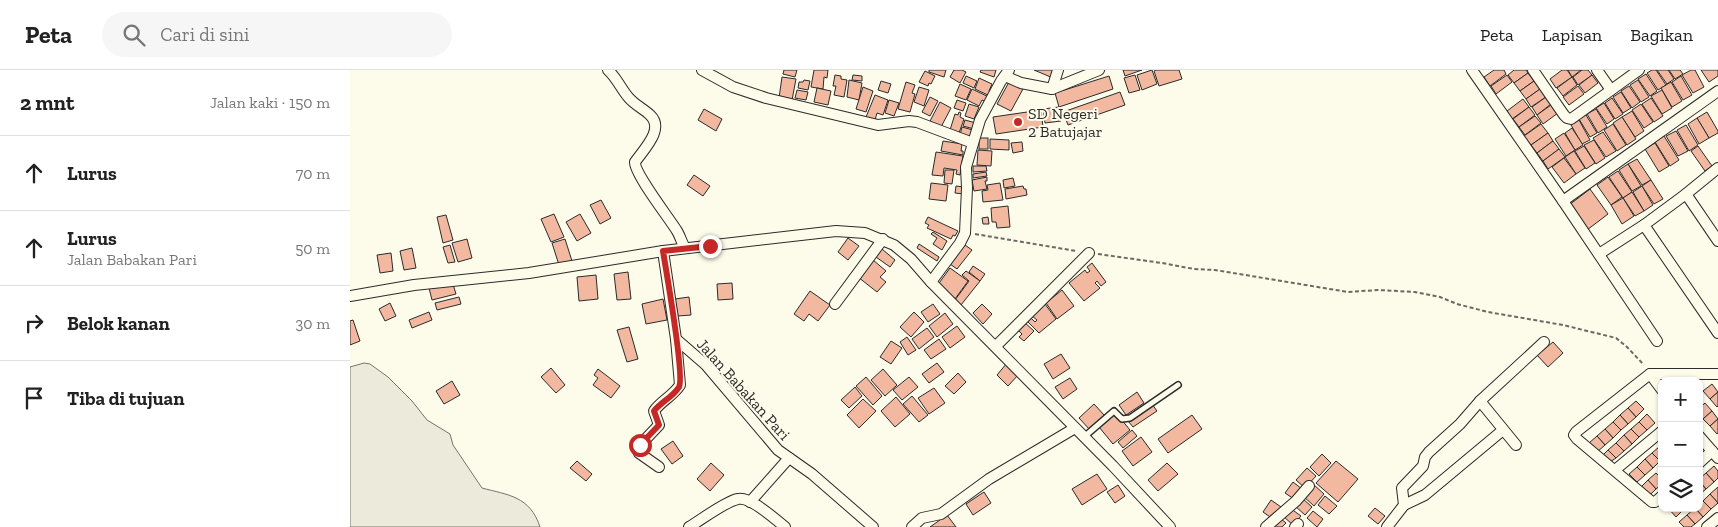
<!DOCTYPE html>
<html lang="id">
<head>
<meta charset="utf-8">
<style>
  :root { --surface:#fff; --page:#f6f6f6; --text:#222; --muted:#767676; --line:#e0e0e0 }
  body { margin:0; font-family:"Zilla Slab",serif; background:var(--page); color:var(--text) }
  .controls { position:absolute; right:15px; bottom:15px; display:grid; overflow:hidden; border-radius:10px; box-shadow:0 1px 4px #0004 }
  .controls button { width:45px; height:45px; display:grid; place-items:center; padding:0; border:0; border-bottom:1px solid var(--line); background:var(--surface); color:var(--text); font:25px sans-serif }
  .stop { position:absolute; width:15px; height:15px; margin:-11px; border:4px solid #c62828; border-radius:50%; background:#fff }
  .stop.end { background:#c62828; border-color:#fff; box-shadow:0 1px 5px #0008 }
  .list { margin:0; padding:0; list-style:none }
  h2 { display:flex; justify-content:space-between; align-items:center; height:65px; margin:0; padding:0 20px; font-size:21px }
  h2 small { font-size:16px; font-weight:400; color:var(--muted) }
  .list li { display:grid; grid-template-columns:32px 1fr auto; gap:15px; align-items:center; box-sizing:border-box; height:75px; padding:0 20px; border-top:1px solid var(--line) }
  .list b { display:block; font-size:19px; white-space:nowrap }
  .list p { margin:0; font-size:16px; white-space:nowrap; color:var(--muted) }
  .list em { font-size:16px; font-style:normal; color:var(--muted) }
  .icon { flex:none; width:28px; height:28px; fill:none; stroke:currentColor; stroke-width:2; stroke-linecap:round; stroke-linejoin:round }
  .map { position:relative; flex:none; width:1368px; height:457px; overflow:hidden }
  header { display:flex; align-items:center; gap:30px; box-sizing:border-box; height:70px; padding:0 25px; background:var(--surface); border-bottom:1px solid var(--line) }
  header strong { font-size:24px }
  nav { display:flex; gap:28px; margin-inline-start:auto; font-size:18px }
  .search { width:350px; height:45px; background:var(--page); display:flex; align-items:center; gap:12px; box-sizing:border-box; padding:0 18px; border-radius:28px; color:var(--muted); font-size:19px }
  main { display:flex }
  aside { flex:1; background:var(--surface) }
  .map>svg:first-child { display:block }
  .green { fill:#ecebdb; stroke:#74746e }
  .building { fill:#f2b8a0; stroke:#2b2b2b }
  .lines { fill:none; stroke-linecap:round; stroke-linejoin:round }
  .service-casing { stroke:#2b2b2b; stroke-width:8 }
  .minor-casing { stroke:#2b2b2b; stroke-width:12 }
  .path { stroke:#6a6964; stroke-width:2; stroke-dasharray:4 2.5; stroke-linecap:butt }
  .service { stroke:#fdfbea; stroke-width:5 }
  .minor { stroke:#fdfbea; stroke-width:10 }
  .route { stroke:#c62828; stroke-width:6 }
  .poi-dot { fill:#c62828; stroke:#fdfbea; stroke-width:2 }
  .labels { text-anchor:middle; stroke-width:4; stroke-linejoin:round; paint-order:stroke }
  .poi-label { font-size:16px; fill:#2b2b2b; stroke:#fdfbea; text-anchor:start }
  .street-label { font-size:16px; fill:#2b2b2b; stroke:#fdfbea }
</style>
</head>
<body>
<header>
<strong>Peta</strong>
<div class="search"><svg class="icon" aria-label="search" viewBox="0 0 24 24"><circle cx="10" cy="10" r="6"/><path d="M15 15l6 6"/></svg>Cari di sini</div>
<nav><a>Peta</a><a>Lapisan</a><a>Bagikan</a></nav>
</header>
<main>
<aside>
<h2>2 mnt<small>Jalan kaki · 150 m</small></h2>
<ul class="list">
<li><svg class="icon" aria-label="ahead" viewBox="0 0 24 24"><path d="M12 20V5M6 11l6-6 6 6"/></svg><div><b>Lurus</b></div><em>70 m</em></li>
<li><svg class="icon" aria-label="ahead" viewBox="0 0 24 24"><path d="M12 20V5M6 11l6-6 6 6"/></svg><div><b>Lurus</b><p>Jalan Babakan Pari</p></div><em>50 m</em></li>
<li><svg class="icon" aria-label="right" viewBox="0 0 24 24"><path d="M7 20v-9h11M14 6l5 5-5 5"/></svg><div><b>Belok kanan</b></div><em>30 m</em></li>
<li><svg class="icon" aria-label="arrive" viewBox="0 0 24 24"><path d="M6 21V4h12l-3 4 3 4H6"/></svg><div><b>Tiba di tujuan</b></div></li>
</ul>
</aside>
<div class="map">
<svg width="1368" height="457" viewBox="0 0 1368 457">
  <rect width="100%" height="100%" fill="#fdfbea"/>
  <path class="green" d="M14 293 20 294 38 307 62 331 77 350 100 364 103 375 132 418C158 425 180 426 190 457H0V297Z"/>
  <g class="building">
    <polygon points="434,0 447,0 445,7 433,4"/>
    <polygon points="464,0 478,0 477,8 474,7 473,19 461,17"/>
    <polygon points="579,0 596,0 594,7 579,2"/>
    <polygon points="604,0 612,0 616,2 610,13 600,7"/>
    <polygon points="631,0 646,0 644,7 630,2"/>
    <polygon points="684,0 705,0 703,8"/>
    <polygon points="773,0 792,0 775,6"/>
    <polygon points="802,0 807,14 792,20 787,5"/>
    <polygon points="806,0 829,0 832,9 809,16 804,1"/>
    <polygon points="1144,0 1154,0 1156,4 1140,16 1134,7"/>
    <polygon points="1164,0 1176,0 1178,3 1164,13 1158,5"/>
    <polygon points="1212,0 1217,0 1222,7 1206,18 1200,9"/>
    <polygon points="1218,0 1231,0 1222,7"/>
    <polygon points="1232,0 1238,0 1242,5 1228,15 1223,7"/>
    <polygon points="1302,0 1306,0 1316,15 1308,20 1297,3"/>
    <polygon points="1307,0 1318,0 1324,9 1317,14"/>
    <polygon points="1319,0 1330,0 1333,4 1325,9"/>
    <polygon points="1341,0 1345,0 1354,17 1343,23 1332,5"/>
    <polygon points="1351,0 1368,0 1368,6 1359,12"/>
    <polygon points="575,1 585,6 581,14 579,13 578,16 569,12"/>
    <polygon points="1178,3 1184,11 1170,21 1164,13"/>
    <polygon points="1296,4 1307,21 1300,26 1288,9"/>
    <polygon points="485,5 491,6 491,9 497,10 494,27 484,25 486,16 483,16"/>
    <polygon points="503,5 512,6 512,11 502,10"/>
    <polygon points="785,5 790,20 779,23 774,8"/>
    <polygon points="1157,5 1162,12 1146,24 1141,16"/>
    <polygon points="1242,5 1248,13 1235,23 1229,15"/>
    <polygon points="616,6 627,11 624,18 613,13"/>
    <polygon points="759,6 763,19 709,37 705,23"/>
    <polygon points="1331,6 1342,25 1333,30 1322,12"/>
    <polygon points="432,7 446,9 442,30 429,28"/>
    <polygon points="1222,7 1227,15 1213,26 1207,18"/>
    <polygon points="629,8 642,14 639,21 642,22 640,26 625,19"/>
    <polygon points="454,10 460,11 458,20 448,18 449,12 453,12"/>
    <polygon points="499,10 512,13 509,30 497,27"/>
    <polygon points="1288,10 1299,27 1291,32 1280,15"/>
    <polygon points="531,11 541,14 538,23 528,20"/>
    <polygon points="1184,11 1190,19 1176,29 1170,21"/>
    <polygon points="556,12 565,15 562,23 565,24 560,42 548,39"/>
    <polygon points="659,12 673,19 661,41 647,34"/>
    <polygon points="1321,12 1332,31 1322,37 1311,18"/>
    <polygon points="610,14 621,19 616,30 605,26"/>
    <polygon points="1228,16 1234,24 1219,35 1213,27"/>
    <polygon points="1279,16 1290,32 1282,38 1271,21"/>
    <polygon points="513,17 523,21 516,42 506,39"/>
    <polygon points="569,17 579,20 574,36 564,32"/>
    <polygon points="467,18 481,21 478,35 464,32"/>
    <polygon points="622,19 641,28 639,33 632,30 629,36 617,30"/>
    <polygon points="1190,19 1196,27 1181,37 1176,29"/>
    <polygon points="447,20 458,22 456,30 445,28"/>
    <polygon points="1312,20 1322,38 1312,44 1301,26"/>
    <polygon points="770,22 775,35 718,55 713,42"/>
    <polygon points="1271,22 1281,38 1273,43 1263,27"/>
    <polygon points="525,25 538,30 533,45 527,43 525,50 516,47"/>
    <polygon points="580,27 588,31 580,46 572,42"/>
    <polygon points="1196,27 1201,34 1187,45 1182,37"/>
    <polygon points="1262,28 1273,44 1265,49 1255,33"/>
    <polygon points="1301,28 1313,46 1304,52 1292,34"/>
    <polygon points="1173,29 1179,37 1162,49 1157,41"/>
    <polygon points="539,30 549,33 544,46 535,43"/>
    <polygon points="607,30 616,33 613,41 604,38"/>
    <polygon points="590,32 601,38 591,57 580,51"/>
    <polygon points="1254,33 1264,49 1257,54 1246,38"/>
    <polygon points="619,34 629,37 624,49 615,46"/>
    <polygon points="1291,34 1303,52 1294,58 1282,40"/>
    <polygon points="1201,35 1208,43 1193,54 1187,45"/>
    <polygon points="709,37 711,51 695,53 693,39"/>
    <polygon points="1179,37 1185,45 1169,57 1163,49"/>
    <polygon points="354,39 372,49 366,61 348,50"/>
    <polygon points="1246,39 1257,57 1248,63 1237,44"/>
    <polygon points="691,40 693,57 646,64 643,47"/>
    <polygon points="1282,41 1294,61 1285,67 1272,47"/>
    <polygon points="609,42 611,43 610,47 614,49 609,63 600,60 605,44 608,45"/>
    <polygon points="1357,42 1368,61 1368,63 1359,68 1347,48"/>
    <polygon points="1236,45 1247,63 1240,67 1229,49"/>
    <polygon points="1185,46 1191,53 1175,65 1169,57"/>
    <polygon points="1272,47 1286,69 1277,75 1263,53"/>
    <polygon points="1347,48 1359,68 1349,74 1338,54"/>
    <polygon points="615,50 626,53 624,59 613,56"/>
    <polygon points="1229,50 1240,70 1232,74 1221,55"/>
    <polygon points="1191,54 1198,63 1181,75 1174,66"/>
    <polygon points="1263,54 1276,75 1267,81 1254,60"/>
    <polygon points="1336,55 1348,75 1339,81 1327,60"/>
    <polygon points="612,57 623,60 621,69 610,65"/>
    <polygon points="1222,58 1233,75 1225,80 1215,63"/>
    <polygon points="1326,61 1338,81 1328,86 1316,66"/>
    <polygon points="1253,62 1266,81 1256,87 1243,68"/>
    <polygon points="1198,63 1203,71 1187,83 1181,75"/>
    <polygon points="1214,63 1225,80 1216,86 1205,69"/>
    <polygon points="1314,66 1329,90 1320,96 1305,72"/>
    <rect x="629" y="68" width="9" height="11"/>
    <polygon points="640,69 659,70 659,80 640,79"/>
    <polygon points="1244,70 1255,88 1246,94 1234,75"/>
    <polygon points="593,71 612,74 611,81 613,81 613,85 591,81"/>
    <polygon points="1203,71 1209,79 1193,91 1187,83"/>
    <polygon points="672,72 673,81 663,83 661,73"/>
    <polygon points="1305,73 1319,96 1309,102 1295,79"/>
    <polygon points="1234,76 1245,93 1236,99 1225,81"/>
    <polygon points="1348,76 1362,96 1355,101 1341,81"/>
    <polygon points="1209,79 1215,87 1198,99 1193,91"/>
    <polygon points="628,80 642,81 641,96 627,95"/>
    <polygon points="1224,81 1235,98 1226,104 1215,87"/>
    <polygon points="586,82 613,86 610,105 606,104 607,100 594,98 593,106 582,105"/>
    <polygon points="1214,88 1226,104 1214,113 1202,97"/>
    <polygon points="1287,89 1301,110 1292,115 1278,94"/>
    <polygon points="1278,94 1291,116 1282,121 1269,100"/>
    <polygon points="623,96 636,96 637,101 623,102"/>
    <polygon points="595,100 604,100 602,114 594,113"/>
    <polygon points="1268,101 1282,122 1273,128 1259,107"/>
    <polygon points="636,102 637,106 623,108 623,104"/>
    <polygon points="344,105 360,116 353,126 337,115"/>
    <polygon points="637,107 637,111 635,111 637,119 624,121 622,110"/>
    <polygon points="1258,107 1272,127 1261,135 1247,115"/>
    <polygon points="663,108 665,116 654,118 653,110"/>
    <polygon points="1301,110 1313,129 1304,134 1292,116"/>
    <polygon points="581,113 598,115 596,131 579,129"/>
    <polygon points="650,113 653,130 633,132 632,121 638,120 637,115"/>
    <polygon points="606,116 614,117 614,124 605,123"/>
    <polygon points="673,116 674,119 676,119 677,125 656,129 655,119"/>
    <polygon points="1292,116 1303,135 1294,141 1283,122"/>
    <polygon points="1240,119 1258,144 1237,160 1219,135"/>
    <polygon points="1282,122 1294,141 1285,146 1273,128"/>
    <polygon points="1273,128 1284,146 1272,154 1261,135"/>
    <polygon points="251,130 261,148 250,154 240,135"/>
    <polygon points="658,136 660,157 647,158 646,152 642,152 641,138"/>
    <polygon points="204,144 214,167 201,172 191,149"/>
    <polygon points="230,144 241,163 227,171 216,152"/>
    <polygon points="96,145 103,170 93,173 87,147"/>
    <polygon points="578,147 608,161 605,166 603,165 601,169 577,158 579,155 575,153"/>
    <polygon points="638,147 639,154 633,154 632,148"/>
    <polygon points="583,162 597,171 592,180 583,174 587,168 581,164"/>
    <polygon points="498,168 509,176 498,190 488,182"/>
    <polygon points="117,169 122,188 108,192 102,173"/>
    <polygon points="215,169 222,191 209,195 202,173"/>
    <polygon points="569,174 589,187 587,191 567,178"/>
    <polygon points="100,175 105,192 98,193 93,177"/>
    <polygon points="615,175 622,180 607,199 600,194"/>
    <polygon points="62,178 66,198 54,200 50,181"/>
    <polygon points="532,179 545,190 540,197 526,187"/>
    <polygon points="41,183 43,201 30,203 27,185"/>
    <polygon points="523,190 536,201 530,207 536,212 527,222 508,207"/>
    <polygon points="742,193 756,212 751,216 747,211 745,213 750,218 734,231 719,213 735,200 737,203 740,201 737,197"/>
    <polygon points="623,196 635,204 630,211 619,202"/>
    <polygon points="600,198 618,211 605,229 587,216"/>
    <polygon points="616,201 630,211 611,235 605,230 619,211 612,205"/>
    <polygon points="278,202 281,229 267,230 264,204"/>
    <polygon points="246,205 248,229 229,231 227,207"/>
    <polygon points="102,211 106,224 82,230 79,218"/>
    <polygon points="382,213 383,229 368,230 367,214"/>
    <polygon points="712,220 724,236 707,249 696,233"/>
    <polygon points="460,221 480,235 468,251 459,244 454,251 444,244"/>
    <polygon points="109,227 111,234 87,240 85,233"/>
    <polygon points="339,227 341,245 328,246 325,229"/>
    <polygon points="313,229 317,250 296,254 292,234"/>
    <polygon points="40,233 46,246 35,251 29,239"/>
    <polygon points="583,234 590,244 578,252 571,242"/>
    <polygon points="632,234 642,244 633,254 623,243"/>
    <polygon points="695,234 706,249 689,263 677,251 681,248 685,252 687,250 682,246"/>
    <polygon points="79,242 82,250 62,258 59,250"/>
    <polygon points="564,242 574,252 561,267 550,257"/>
    <polygon points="595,243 603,254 587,267 579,256"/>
    <polygon points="3,250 10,271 0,275 0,251"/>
    <polygon points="674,252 684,261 674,271 669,267 672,264 667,259"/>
    <polygon points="607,256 615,267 600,278 592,267"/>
    <polygon points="279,257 288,289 277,292 267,260"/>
    <polygon points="577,258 584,267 569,279 562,269"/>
    <polygon points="557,267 566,280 558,285 550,272"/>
    <polygon points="589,269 596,279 581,289 574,280"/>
    <polygon points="541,271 552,278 541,294 530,287"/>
    <polygon points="1203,272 1213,283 1198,297 1187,285"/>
    <polygon points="711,284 720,298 703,309 694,294"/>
    <polygon points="587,293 594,302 579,313 572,304"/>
    <polygon points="657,293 669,304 658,316 647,305"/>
    <polygon points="201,298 215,315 206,323 191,307"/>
    <polygon points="248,299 270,316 261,328 243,315 248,308 244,305"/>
    <polygon points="533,299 547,315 535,326 521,310"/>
    <polygon points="608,303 616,312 604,324 595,316"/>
    <polygon points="516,307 532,326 523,335 506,316"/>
    <polygon points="559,307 568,317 552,330 543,320"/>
    <polygon points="720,308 727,319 713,329 705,317"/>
    <polygon points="102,311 110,325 94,334 86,321"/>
    <polygon points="1362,314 1368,322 1360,329 1353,321"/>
    <polygon points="505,317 512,326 499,338 491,330"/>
    <polygon points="584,318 595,333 579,344 568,328"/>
    <polygon points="787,322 794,333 776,345 769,335"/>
    <polygon points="1368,322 1368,336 1367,337 1360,329"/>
    <polygon points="562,326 578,345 569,352 553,334"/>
    <polygon points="546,327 560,344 545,357 531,341"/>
    <polygon points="513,329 526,341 509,358 497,345"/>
    <polygon points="1286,331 1294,339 1286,347 1278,338"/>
    <polygon points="1355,333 1362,341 1353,349 1349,344 1349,338"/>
    <polygon points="744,334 755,346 740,360 729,348"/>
    <polygon points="802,334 807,341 783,357 778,351"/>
    <polygon points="1278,338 1286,347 1278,354 1270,345"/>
    <polygon points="1362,341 1368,349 1360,356 1353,349"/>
    <polygon points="766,343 780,360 763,374 749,357"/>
    <polygon points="1297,344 1305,353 1297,360 1289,352"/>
    <polygon points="842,345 852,359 818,383 808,369"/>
    <polygon points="1270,345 1278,354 1271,360 1263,352"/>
    <polygon points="1368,349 1368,363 1367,364 1360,356"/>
    <polygon points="1263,352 1271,360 1263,368 1255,359"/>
    <polygon points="1289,352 1297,360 1289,367 1281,359"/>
    <polygon points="1255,359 1263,368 1255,375 1247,366"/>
    <polygon points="1281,359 1289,367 1282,374 1274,365"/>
    <polygon points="782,360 787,366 773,378 768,372"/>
    <polygon points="1274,365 1282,374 1274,381 1266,373"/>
    <polygon points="1247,366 1255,375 1247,382 1239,373"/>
    <polygon points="791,367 802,382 783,396 772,381"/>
    <polygon points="323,371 333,386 322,394 311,379"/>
    <polygon points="1266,373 1274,381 1266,388 1258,380"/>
    <polygon points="1310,376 1312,378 1312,390 1310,391 1302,383"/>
    <polygon points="1258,380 1266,388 1260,392 1253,385"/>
    <polygon points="1302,383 1310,391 1303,398 1295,389"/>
    <polygon points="972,384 981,393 969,406 960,397"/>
    <polygon points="1295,389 1303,398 1295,405 1287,397"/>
    <polygon points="227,391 242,404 236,411 220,398"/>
    <polygon points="986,391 1008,409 988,432 966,413"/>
    <polygon points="361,393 374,405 360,421 347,409"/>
    <polygon points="817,393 828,404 808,421 798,410"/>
    <polygon points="1364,396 1368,401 1368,408 1364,412 1356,403"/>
    <polygon points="1287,397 1295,405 1287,412 1279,404"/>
    <polygon points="957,398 966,406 955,418 946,410"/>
    <polygon points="1306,403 1312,409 1312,414 1306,419 1298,410"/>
    <polygon points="1356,403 1364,412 1356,419 1349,411 1349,409"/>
    <polygon points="747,404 757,419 732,435 722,419"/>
    <polygon points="1298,410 1306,419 1299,426 1291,417"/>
    <polygon points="1349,411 1356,419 1349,425"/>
    <polygon points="943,412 952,419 944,429 935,423"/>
    <polygon points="963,414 974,424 964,436 953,426"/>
    <polygon points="768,415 775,426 765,433 757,422"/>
    <polygon points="1368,417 1368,433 1360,424"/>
    <polygon points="634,422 641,433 623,445 616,434"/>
    <polygon points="1360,424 1368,433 1361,439 1353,431"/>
    <polygon points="975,426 987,436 979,444 968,435"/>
    <polygon points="952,428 962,437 955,445 945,436"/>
    <polygon points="921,430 931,437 923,449 913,442"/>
    <polygon points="1353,431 1361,439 1353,447 1345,438 1349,438 1349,434"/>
    <polygon points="940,438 951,446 943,455 933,446"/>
    <polygon points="1025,438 1035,446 1028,454 1018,446"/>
    <polygon points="1318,438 1332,438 1333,440 1326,447"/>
    <polygon points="1345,438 1353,447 1345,454 1337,445"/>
    <polygon points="963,441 973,449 967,457 957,448"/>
    <polygon points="597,445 606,457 580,457"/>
    <polygon points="1337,445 1345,454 1341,457 1334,457 1329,452"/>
    <polygon points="930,448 936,453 932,457 924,457"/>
  </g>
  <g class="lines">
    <g class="service-casing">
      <polyline id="service" points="734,367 764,341 772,349 780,348 828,315"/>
    </g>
    <g class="minor-casing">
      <g id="minor">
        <path d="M258 0C267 8 271 19 279 28 285 35 294 39 300 45 315 59 294 79 285 92 284 103 319 148 327 161 330 166 332 173 335 178"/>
        <polyline points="352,0 383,17 416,28 528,55 559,51 567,52 623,73"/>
        <polyline points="1122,0 1213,131 1307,271"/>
        <polyline points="1183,0 1214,45 1217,48 1221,49 1289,0"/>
        <polyline points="1247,0 1261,20"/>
        <polyline points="655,6 671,13 702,19 749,0"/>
        <polyline points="702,19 708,0"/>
        <polyline points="1336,124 1368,98"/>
        <polyline points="1213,131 1368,21"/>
        <polyline points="1294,155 1368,263"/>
        <polyline points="313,181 326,269 356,295 428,380 462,404 523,457"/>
        <polyline points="1249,184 1294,155 1336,124 1368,171"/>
        <polyline points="581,212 610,173 615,163 617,118 616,97 630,50 651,11 659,0"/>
        <polyline points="0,226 64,215 179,203 313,181 486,161 515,163 544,175 561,189 581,212 763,396 820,457"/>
        <polyline points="485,234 533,169"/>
        <polyline points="646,276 739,183"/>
        <polyline points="1300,304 1368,304"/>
        <polyline points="1312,320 1300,304 1226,362 1224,365 1227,369 1302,432 1305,432 1312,426"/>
        <polyline points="1130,331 1166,375"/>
        <polyline points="1349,366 1368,388"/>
        <polyline points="1349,393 1362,381"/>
        <path d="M309 397 289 383 288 380 290 375 309 355 304 341C311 331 323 326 330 315L326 269"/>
        <polyline points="1265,400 1312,361"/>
        <polyline points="400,432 439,388"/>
        <polyline points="1054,435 1075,425 1153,360"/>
        <path d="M339 457C351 450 376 431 388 429 400 426 425 449 435 457"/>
        <polyline points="562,457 572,448 591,444 639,409 725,358"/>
        <polyline points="916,457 946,431 959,416"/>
        <polyline points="945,457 948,454"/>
        <polyline points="1037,457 1054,435 1052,418 1073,396 1075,387 1079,382 1110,354 1130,331 1194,272"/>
        <polyline points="1357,457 1368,448"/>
      </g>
    </g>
    <g class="path">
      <polyline points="625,164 726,181"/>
      <polyline points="748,184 812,193 844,199 865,200 998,222 1028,220 1065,222 1090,227 1107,234 1138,242 1213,255 1266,268 1277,277 1294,295"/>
    </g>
    <use href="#service" class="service"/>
    <use href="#minor" class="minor"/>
  </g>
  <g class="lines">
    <path class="route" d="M290 375 309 355 304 341C311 332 323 327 329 317 335 306 316 200 313 181L360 176"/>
  </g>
  <circle class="poi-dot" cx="668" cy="52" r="5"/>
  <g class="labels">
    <g class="poi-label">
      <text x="678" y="49">SD Negeri<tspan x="678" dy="18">2 Batujajar</tspan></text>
    </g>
    <g class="street-label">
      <text transform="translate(394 319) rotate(48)" y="6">Jalan Babakan Pari</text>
    </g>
  </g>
</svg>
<div class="controls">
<button>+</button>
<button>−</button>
<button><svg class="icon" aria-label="layers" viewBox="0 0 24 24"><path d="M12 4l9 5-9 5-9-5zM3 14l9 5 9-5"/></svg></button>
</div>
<div class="stop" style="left:290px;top:375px"></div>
<div class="stop end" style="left:360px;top:176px"></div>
</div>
</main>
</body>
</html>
